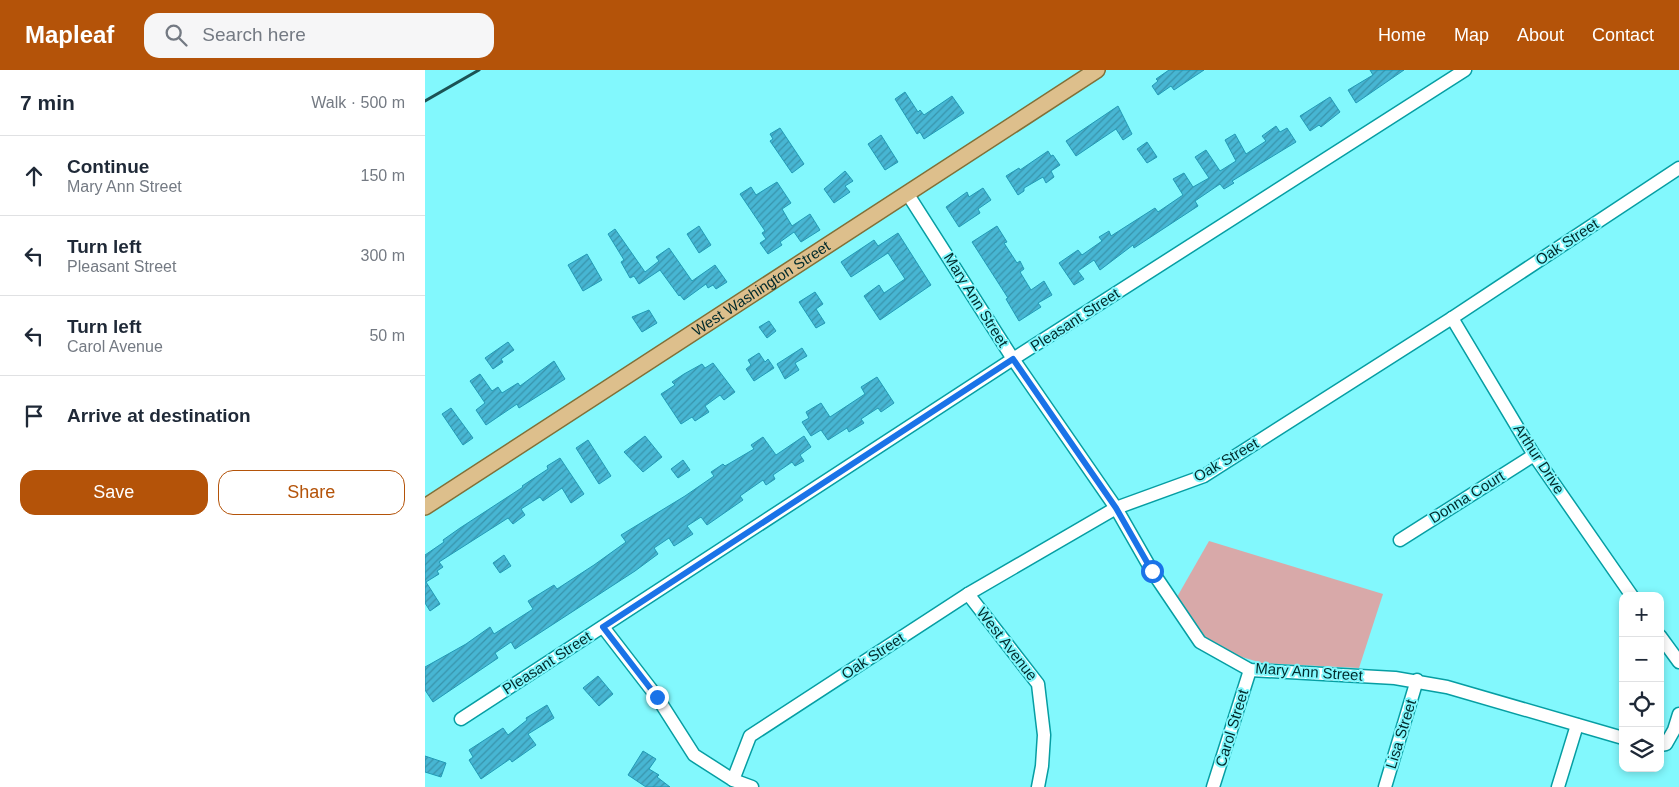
<!DOCTYPE html>
<html lang="en">
<head>
<meta charset="utf-8">
<style>
  :root { --surface:#fff; --page:#f6f6f7; --text:#1f2937; --muted:#747a83; --line:#e0e1e3; --accent:#b45309 }
  body { margin:0; font-family:Arial,sans-serif; background:var(--page); color:var(--text) }
  .controls { position:absolute; right:15px; bottom:15px; display:grid; overflow:hidden; border-radius:10px; box-shadow:0 2px 8px #0003 }
  .controls button { width:45px; height:45px; display:grid; place-items:center; padding:0; border:0; border-bottom:1px solid var(--line); background:var(--surface); color:var(--text); font:25px sans-serif }
  .stop { position:absolute; width:15px; height:15px; margin:-11px; border:4px solid #1a73e8; border-radius:50%; background:#fff }
  .stop.end { background:#1a73e8; border-color:#fff; box-shadow:0 1px 5px #0008 }
  .list { margin:0; padding:0; list-style:none }
  h2 { display:flex; justify-content:space-between; align-items:center; height:65px; margin:0; padding:0 20px; font-size:21px }
  h2 small { font-size:16px; font-weight:400; color:var(--muted) }
  .list li { display:grid; grid-template-columns:32px 1fr auto; gap:15px; align-items:center; box-sizing:border-box; height:80px; padding:0 20px; border-top:1px solid var(--line) }
  .list b { display:block; font-size:19px; white-space:nowrap }
  .list p { margin:0; font-size:16px; white-space:nowrap; color:var(--muted) }
  .list em { font-size:16px; font-style:normal; color:var(--muted) }
  .actions { display:flex; gap:10px; padding:15px 20px }
  .actions a { flex:1; padding:11px 0; border:1px solid var(--accent); border-radius:15px; text-align:center; font-size:18px; color:var(--accent) }
  .actions .main { background:var(--accent); color:#fff }
  .icon { flex:none; width:28px; height:28px; fill:none; stroke:currentColor; stroke-width:2; stroke-linecap:round; stroke-linejoin:round }
  .map { position:relative; flex:none; width:1254px; height:717px; overflow:hidden }
  header { display:flex; align-items:center; gap:30px; box-sizing:border-box; height:70px; padding:0 25px; background:var(--accent); color:#fff }
  header strong { font-size:24px }
  nav { display:flex; gap:28px; margin-inline-start:auto; font-size:18px }
  .search { width:350px; height:45px; background:var(--page); display:flex; align-items:center; gap:12px; box-sizing:border-box; padding:0 18px; border-radius:15px; color:var(--muted); font-size:19px }
  main { display:flex }
  aside { flex:1; background:var(--surface) }
  .map>svg:first-child { display:block }
  .park { fill:#d8a9a9 }
  .building { fill:url(#building-hatch); stroke:#219ab6 }
  .lines { fill:none; stroke-linecap:round; stroke-linejoin:round }
  .minor-casing { stroke:#069ea3; stroke-width:15 }
  .major-casing { stroke:#817038; stroke-width:18 }
  .minor { stroke:#fff; stroke-width:12 }
  .major { stroke:#ddbf8c; stroke-width:15 }
  .rail { stroke:#1b5355; stroke-width:3 }
  .route { stroke:#1a73e8; stroke-width:6 }
  .labels { text-anchor:middle; stroke-width:4; stroke-linejoin:round; paint-order:stroke }
  .street-label { font-size:15px; fill:#012a2b; stroke:#82f8fd }
</style>
</head>
<body>
<header>
<strong>Mapleaf</strong>
<div class="search"><svg class="icon" aria-label="search" viewBox="0 0 24 24"><circle cx="10" cy="10" r="6"/><path d="M15 15l6 6"/></svg>Search here</div>
<nav><a>Home</a><a>Map</a><a>About</a><a>Contact</a></nav>
</header>
<main>
<aside>
<h2>7 min<small>Walk · 500 m</small></h2>
<ul class="list">
<li><svg class="icon" aria-label="ahead" viewBox="0 0 24 24"><path d="M12 20V5M6 11l6-6 6 6"/></svg><div><b>Continue</b><p>Mary Ann Street</p></div><em>150 m</em></li>
<li><svg class="icon" aria-label="left" viewBox="0 0 24 24"><path d="M17 20v-9H6M10 6l-5 5 5 5"/></svg><div><b>Turn left</b><p>Pleasant Street</p></div><em>300 m</em></li>
<li><svg class="icon" aria-label="left" viewBox="0 0 24 24"><path d="M17 20v-9H6M10 6l-5 5 5 5"/></svg><div><b>Turn left</b><p>Carol Avenue</p></div><em>50 m</em></li>
<li><svg class="icon" aria-label="arrive" viewBox="0 0 24 24"><path d="M6 21V4h12l-3 4 3 4H6"/></svg><div><b>Arrive at destination</b></div></li>
</ul>
<div class="actions"><a class="main">Save</a><a>Share</a></div>
</aside>
<div class="map">
<svg width="1254" height="717" viewBox="0 0 1254 717">
  <defs>
    <pattern id="building-hatch" width="6" height="6" patternUnits="userSpaceOnUse" patternTransform="scale(1.25)"><rect width="6" height="6" fill="#47b6d3"/><path d="M-1 1l2-2M0 6l6-6M5 7l2-2" fill="none" stroke="#3994ab"/></pattern>
  </defs>
  <rect width="100%" height="100%" fill="#82f8fd"/>
  <polygon class="park" points="784,471 958,524 934,598 837,593 810,585 781,569 752,527"/>
  <g class="building">
    <polygon points="744,0 779,0 749,20 746,16 733,25 727,16 733,11 731,9"/>
    <polygon points="945,0 979,0 931,33 923,20 948,5"/>
    <polygon points="480,22 493,42 495,40 499,45 527,26 539,43 499,69 495,62 492,64 470,29"/>
    <polygon points="905,27 915,42 896,57 894,55 885,61 875,46"/>
    <polygon points="693,36 707,64 698,70 691,59 651,86 641,71"/>
    <polygon points="851,56 855,62 862,58 871,72 807,111 809,113 799,119 795,114 770,131 773,136 709,178 708,175 675,200 669,190 653,201 659,209 649,215 634,193 653,180 657,185 677,171 674,167 684,161 686,166 730,138 733,142 758,125 748,109 759,103 768,117 784,108 770,87 781,80 795,101 811,91 800,70 810,64 821,84 841,71 837,66"/>
    <polygon points="355,58 379,94 367,103 345,71 348,69 345,64"/>
    <polygon points="456,65 473,92 460,100 443,74"/>
    <polygon points="722,72 732,87 722,93 712,79"/>
    <polygon points="623,81 626,86 628,85 635,95 626,101 629,107 621,113 618,107 599,118 599,121 593,125 581,106 594,98 595,100"/>
    <polygon points="420,101 428,111 420,116 425,122 409,133 399,119"/>
    <polygon points="352,112 366,133 357,139 367,156 385,144 395,160 376,172 369,162 355,172 357,175 343,184 335,173 341,169 337,163 340,161 315,124 326,117 331,125"/>
    <polygon points="558,118 566,130 553,139 555,143 534,157 521,137 542,122 544,127"/>
    <polygon points="274,156 286,175 274,183 262,164"/>
    <polygon points="572,156 582,172 579,173 592,193 595,191 599,199 595,202 606,220 619,211 627,225 613,233 616,237 594,251 581,229 583,228 547,172"/>
    <polygon points="190,159 220,202 234,191 231,187 244,178 267,211 290,195 302,212 291,219 288,215 283,218 281,214 259,230 255,225 254,226 235,200 214,214 209,206 205,208 196,192 199,190 183,164"/>
    <polygon points="473,163 506,215 455,250 439,226 454,215 459,223 480,209 463,183 426,207 416,192 449,170 453,176"/>
    <polygon points="162,184 177,210 158,221 143,195"/>
    <polygon points="390,222 398,234 391,239 400,253 391,258 374,232"/>
    <polygon points="224,240 232,253 217,262 207,247"/>
    <polygon points="344,251 351,261 342,268 334,257"/>
    <polygon points="83,272 89,280 76,289 78,292 68,299 60,288"/>
    <polygon points="377,278 382,286 370,293 374,300 360,309 352,294"/>
    <polygon points="334,283 340,292 343,289 349,298 329,311 321,299 326,295 323,290"/>
    <polygon points="129,291 140,309 94,338 92,334 61,355 51,340 60,333 45,311 55,304 67,321 73,317 77,323 93,313 95,316"/>
    <polygon points="288,293 310,322 299,330 295,325 280,336 284,342 270,351 267,347 256,354 236,324 250,315 247,312 259,304 277,294 280,298"/>
    <polygon points="452,307 469,333 456,342 453,338 436,349 439,353 424,362 422,358 403,370 396,360 386,366 377,352 384,348 381,342 396,333 405,347 440,324 436,317"/>
    <polygon points="26,338 48,368 38,375 17,344"/>
    <polygon points="220,366 237,387 218,402 199,382"/>
    <polygon points="379,366 386,377 375,385 379,391 370,396 367,392 348,405 350,409 341,415 338,410 315,426 318,430 282,455 276,447 262,456 268,464 249,476 244,468 229,478 233,484 210,501 90,579 86,572 70,583 73,588 8,632 0,620 0,597 41,574 65,557 69,564 108,539 103,531 129,515 132,519 169,495 201,472 196,465 260,426 289,406 286,402 298,394 300,396 329,379 326,375 338,367 351,385"/>
    <polygon points="163,370 186,406 174,414 151,378"/>
    <polygon points="135,388 159,424 146,433 137,418 118,431 115,427 96,439 100,445 88,454 83,448 14,492 18,497 12,501 14,504 1,512 15,534 5,541 0,533 0,485 19,472 18,470 35,458 98,417 97,416 123,399 122,396"/>
    <polygon points="258,390 265,400 253,408 246,399"/>
    <polygon points="79,485 86,496 75,503 68,493"/>
    <polygon points="173,606 188,624 174,636 158,618"/>
    <polygon points="122,635 129,648 103,664 111,675 87,692 85,689 56,709 44,690 48,687 44,680 78,658 83,665 102,650 101,648"/>
    <polygon points="218,681 231,689 224,699 234,705 232,707 245,717 221,717 203,705"/>
    <polygon points="0,686 21,693 16,707 0,702"/>
  </g>
  <g class="lines">
    <g class="minor-casing">
      <g id="minor">
        <polyline points="482,123 588,289 691,438 727,501 775,572 825,600 970,608 1022,617 1198,668"/>
        <polyline points="1027,248 1109,385 1207,526"/>
        <polyline points="975,470 1109,385"/>
        <polyline points="543,524 613,614 619,665 617,696 613,717"/>
        <polyline points="178,557 232,627 269,685 308,710 327,717"/>
        <polyline points="1235,566 1254,592"/>
        <polyline points="36,649 588,289 1040,0"/>
        <polyline points="1235,675 1241,674 1249,660 1254,644"/>
        <polyline points="308,710 325,666 543,524 691,438 779,406 1027,248 1254,98"/>
        <polyline points="788,717 825,600"/>
        <polyline points="960,717 992,610"/>
        <polyline points="1133,717 1152,655"/>
      </g>
    </g>
    <g class="major-casing">
      <g id="major">
        <path id="s1" d="M0 437 672 0"/>
      </g>
    </g>
    <use href="#minor" class="minor"/>
    <use href="#major" class="major"/>
    <polyline class="rail" points="0,31 54,0"/>
  </g>
  <g class="lines">
    <polyline class="route" points="232,627 178,557 588,289 691,438 727,501"/>
  </g>
  <g class="labels">
    <g class="street-label">
      <text transform="translate(1142 172) rotate(-33)" y="5">Oak Street</text>
      <text dy="5" stroke="none"><textPath href="#s1" startOffset="401">West Washington Street</textPath></text>
      <text transform="translate(551 230) rotate(58)" y="5">Mary Ann Street</text>
      <text transform="translate(650 250) rotate(-33)" y="5">Pleasant Street</text>
      <text transform="translate(1114 389) rotate(57)" y="5">Arthur Drive</text>
      <text transform="translate(801 390) rotate(-30)" y="5">Oak Street</text>
      <text transform="translate(1042 427) rotate(-32)" y="5">Donna Court</text>
      <text transform="translate(582 574) rotate(52)" y="5">West Avenue</text>
      <text transform="translate(448 586) rotate(-33)" y="5">Oak Street</text>
      <text transform="translate(122 593) rotate(-33)" y="5">Pleasant Street</text>
      <text transform="translate(884 602) rotate(4)" y="5">Mary Ann Street</text>
      <text transform="translate(807 658) rotate(-73)" y="5">Carol Street</text>
      <text transform="translate(976 664) rotate(-73)" y="5">Lisa Street</text>
    </g>
  </g>
</svg>
<div class="controls">
<button>+</button>
<button>−</button>
<button><svg class="icon" aria-label="locate" viewBox="0 0 24 24"><circle cx="12" cy="12" r="6"/><path d="M12 2v4M12 18v4M2 12h4M18 12h4"/></svg></button>
<button><svg class="icon" aria-label="layers" viewBox="0 0 24 24"><path d="M12 4l9 5-9 5-9-5zM3 14l9 5 9-5"/></svg></button>
</div>
<div class="stop" style="left:727px;top:501px"></div>
<div class="stop end" style="left:232px;top:627px"></div>
</div>
</main>
</body>
</html>
